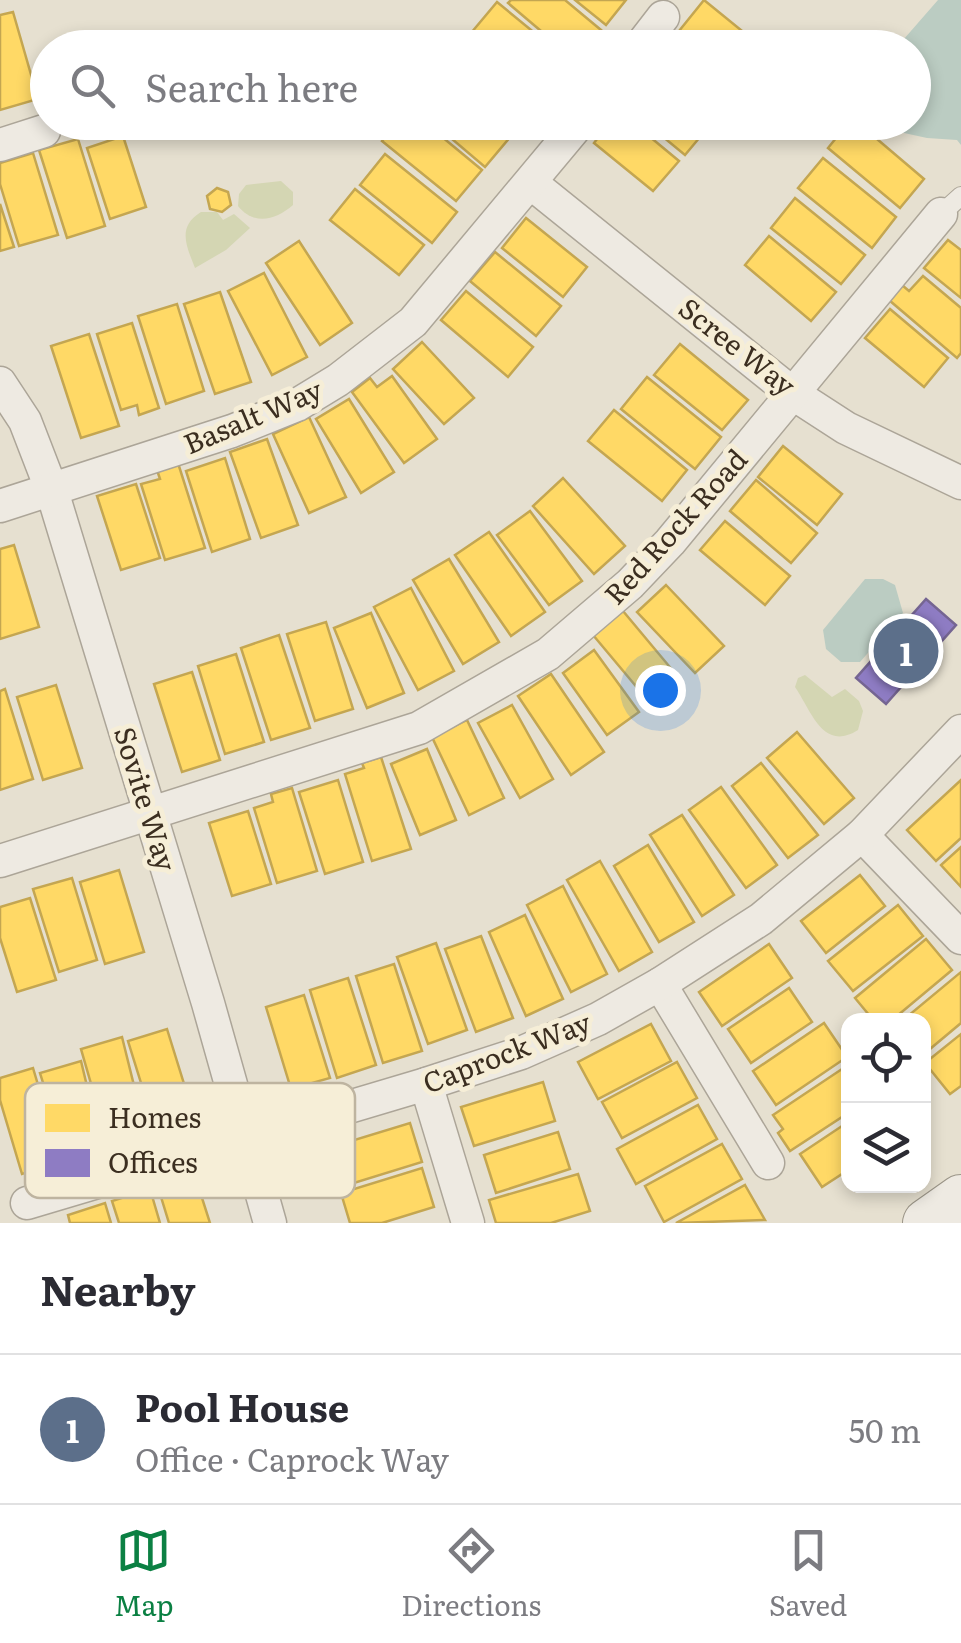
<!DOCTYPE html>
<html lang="en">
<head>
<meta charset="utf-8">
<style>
  :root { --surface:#fff; --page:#f2f2f3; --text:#2b2b33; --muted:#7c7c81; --line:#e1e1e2; --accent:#0b8043 }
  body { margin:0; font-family:Literata,serif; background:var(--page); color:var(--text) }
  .controls { position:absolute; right:30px; bottom:30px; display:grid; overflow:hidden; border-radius:20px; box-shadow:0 5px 15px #0003 }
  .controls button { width:90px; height:90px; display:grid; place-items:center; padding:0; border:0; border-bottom:2px solid var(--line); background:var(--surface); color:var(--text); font:50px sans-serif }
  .you { position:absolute; left:660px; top:690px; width:35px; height:35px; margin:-25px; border:8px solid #fff; border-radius:50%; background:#1a73e8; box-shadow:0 0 0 15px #1a73e833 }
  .badge { display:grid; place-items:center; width:65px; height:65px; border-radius:50%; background:var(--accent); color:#fff; font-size:32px; font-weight:700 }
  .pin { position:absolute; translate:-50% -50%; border:5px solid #fff; box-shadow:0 2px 10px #0006 }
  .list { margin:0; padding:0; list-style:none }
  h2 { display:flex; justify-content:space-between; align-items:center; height:130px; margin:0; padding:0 40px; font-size:42px }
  h2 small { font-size:32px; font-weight:400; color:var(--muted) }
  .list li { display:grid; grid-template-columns:65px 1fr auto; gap:30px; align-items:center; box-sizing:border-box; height:150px; padding:0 40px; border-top:2px solid var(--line) }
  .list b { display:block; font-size:38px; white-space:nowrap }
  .list p { margin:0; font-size:32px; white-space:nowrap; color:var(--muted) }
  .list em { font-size:32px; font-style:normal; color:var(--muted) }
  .icon { flex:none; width:55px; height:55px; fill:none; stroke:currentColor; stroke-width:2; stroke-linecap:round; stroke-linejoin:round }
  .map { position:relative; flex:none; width:961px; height:1223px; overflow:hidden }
  .search { position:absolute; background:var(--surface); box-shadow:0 5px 15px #0003; left:30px; right:30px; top:30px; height:110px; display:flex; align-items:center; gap:25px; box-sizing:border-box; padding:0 35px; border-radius:55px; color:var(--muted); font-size:38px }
  .sheet { height:280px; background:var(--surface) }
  nav { display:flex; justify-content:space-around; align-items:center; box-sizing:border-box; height:140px; border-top:2px solid var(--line); background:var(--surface); font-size:28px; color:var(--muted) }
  nav a { display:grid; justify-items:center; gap:5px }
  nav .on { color:var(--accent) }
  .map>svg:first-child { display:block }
  .green { fill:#d4d6b3 }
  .water { fill:#bbccc2 }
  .homes { fill:#ffd966; stroke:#c4a651; stroke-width:2.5 }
  .offices { fill:#8e7cc3; stroke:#756592; stroke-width:2.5 }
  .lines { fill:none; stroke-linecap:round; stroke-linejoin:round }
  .service-casing { stroke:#aca598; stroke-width:20 }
  .minor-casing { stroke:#aca598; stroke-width:35 }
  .secondary-casing { stroke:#9b9588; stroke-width:50 }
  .service { stroke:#eeeae2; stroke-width:18 }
  .minor { stroke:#eeeae2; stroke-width:32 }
  .secondary { stroke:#eeeae2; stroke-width:48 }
  .labels { text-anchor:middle; stroke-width:10; stroke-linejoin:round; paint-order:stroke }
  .street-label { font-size:28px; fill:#3b2e20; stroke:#f6eed7 }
  .key { fill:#f6eed7; stroke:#beb4a0; stroke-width:2.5 }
  .key-label { font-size:28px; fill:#3b2e20 }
</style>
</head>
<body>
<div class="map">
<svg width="961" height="1223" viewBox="0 0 961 1223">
  <rect width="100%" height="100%" fill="#e6e0d0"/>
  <g class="green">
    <path d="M281 181 293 192V205C276 220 254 226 238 206L239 194 246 185Z"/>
    <path d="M201 212H217L223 220 234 214 250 228 226 250 195 268C186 245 177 227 201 212Z"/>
    <path d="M805 675 832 697 845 689 859 701 863 711 858 730C823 752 812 712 795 687L798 678Z"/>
  </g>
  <g class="water">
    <polygon points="938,0 961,0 961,145 957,140 927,138 895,131 890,123 914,122 914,48 897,47"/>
    <polygon points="865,579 883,579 895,585 903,613 860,662 841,662 826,649 823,630"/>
  </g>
  <g class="homes">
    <polygon points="511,0 565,0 601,30 586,48 561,48 508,3"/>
    <polygon points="575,0 626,0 606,25"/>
    <polygon points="704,0 763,48 699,48 679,31"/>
    <polygon points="497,2 553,48 489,48 471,33"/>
    <polygon points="13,12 38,99 0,110 0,15"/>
    <polygon points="397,122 424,122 482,170 456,201 382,141"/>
    <polygon points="432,122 494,122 511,136 485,167"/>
    <polygon points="610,122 632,122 679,161 653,191 594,143"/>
    <polygon points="645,122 708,122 710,125 685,155"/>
    <polygon points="849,122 857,122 924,179 900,208 828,148"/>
    <polygon points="123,136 146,207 110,219 87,148"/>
    <polygon points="78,139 105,226 67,238 39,150"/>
    <polygon points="33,153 58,235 19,246 0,184 0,163"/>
    <polygon points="385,154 457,212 432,243 360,185"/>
    <polygon points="823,158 896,217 872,248 798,188"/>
    <polygon points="217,188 228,192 231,205 222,212 210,209 207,196"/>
    <polygon points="355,189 424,245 399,275 330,220"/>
    <polygon points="795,198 865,255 841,284 771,228"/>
    <polygon points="0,204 14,247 0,251"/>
    <polygon points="526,218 587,267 563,297 502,248"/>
    <polygon points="769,236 836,292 811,321 745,265"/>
    <polygon points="948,240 961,250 961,298 924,268"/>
    <polygon points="299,241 352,323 320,345 266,263"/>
    <polygon points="495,252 561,306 536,336 470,281"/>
    <polygon points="264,273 307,357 272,375 228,291"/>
    <polygon points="923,276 961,308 961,353 957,358 889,300 902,285 909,291"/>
    <polygon points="466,291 533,347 508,377 441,320"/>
    <polygon points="220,292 251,382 215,394 184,304"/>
    <polygon points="177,304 204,391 166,404 138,316"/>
    <polygon points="890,309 948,358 924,387 865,338"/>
    <polygon points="132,323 159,408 139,415 137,405 121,410 97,334"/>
    <polygon points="89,334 119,426 81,438 51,346"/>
    <polygon points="422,342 474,398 444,424 393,369"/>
    <polygon points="680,344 748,400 722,430 654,375"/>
    <polygon points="392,376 437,439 404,463 352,392 370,378 377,387"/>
    <polygon points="647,377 721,437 695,469 621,409"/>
    <polygon points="349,399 394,472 361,493 316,419"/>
    <polygon points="614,410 687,470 662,501 588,441"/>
    <polygon points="309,417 346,497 309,513 273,434"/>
    <polygon points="267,439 298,525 261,538 230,452"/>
    <polygon points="783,446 842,494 817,525 758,477"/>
    <polygon points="225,458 250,539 212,552 186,471"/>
    <polygon points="178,463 205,548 165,560 141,484 160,479 157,470"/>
    <polygon points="563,478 625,546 594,574 533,506"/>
    <polygon points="756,480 817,533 791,563 730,511"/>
    <polygon points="136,484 160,558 121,570 97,496"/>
    <polygon points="530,511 582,581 549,605 497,535"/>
    <polygon points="725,521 790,576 765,605 700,550"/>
    <polygon points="489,532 545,612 511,636 455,555"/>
    <polygon points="14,545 39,627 0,639 0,549"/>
    <polygon points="449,559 499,642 463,664 413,580"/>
    <polygon points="666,585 724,646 695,673 637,612"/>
    <polygon points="411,588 454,671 418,690 374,607"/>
    <polygon points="623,611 679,678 650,703 593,635"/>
    <polygon points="371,613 404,693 367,708 334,628"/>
    <polygon points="326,622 353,709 315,721 287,634"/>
    <polygon points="279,635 310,728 271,740 241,648"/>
    <polygon points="594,650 639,712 607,735 563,673"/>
    <polygon points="236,654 264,742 225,754 198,666"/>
    <polygon points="192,672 220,760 182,772 154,684"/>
    <polygon points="551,674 604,752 571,775 518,696"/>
    <polygon points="56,685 82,768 43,780 17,697"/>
    <polygon points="5,689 33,779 0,790 0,691"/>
    <polygon points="512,705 553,779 520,798 478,723"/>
    <polygon points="467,720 504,798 469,815 432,737"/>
    <polygon points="797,732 854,798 824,824 767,758"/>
    <polygon points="427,749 456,820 420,835 391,764"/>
    <polygon points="381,757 411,849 372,861 345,774 364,768 362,763"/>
    <polygon points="761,763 818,835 788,858 732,786"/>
    <polygon points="338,780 363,862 325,874 299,792"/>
    <polygon points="961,780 961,838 936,861 907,830"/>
    <polygon points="721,787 777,865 746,888 689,810"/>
    <polygon points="292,788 317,871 277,883 254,808 273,802 271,794"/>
    <polygon points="248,811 271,884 232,896 209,823"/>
    <polygon points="682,815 734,895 702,916 650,835"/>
    <polygon points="648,845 694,922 659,942 614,866"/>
    <polygon points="961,847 961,887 941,865"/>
    <polygon points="600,861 652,952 619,971 567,880"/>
    <polygon points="119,870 144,952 105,964 80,882"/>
    <polygon points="860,875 885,906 826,953 801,921"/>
    <polygon points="72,878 97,960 59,972 33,889"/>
    <polygon points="563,886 607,974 571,992 527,905"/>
    <polygon points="30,898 56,980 17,992 0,938 0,907"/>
    <polygon points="898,905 923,936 853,991 828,961"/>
    <polygon points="525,915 563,999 526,1016 489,932"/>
    <polygon points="481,936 513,1018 476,1032 445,949"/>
    <polygon points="926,939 952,970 891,1021 874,1021 855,998"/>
    <polygon points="436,943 467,1030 428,1044 397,957"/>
    <polygon points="769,944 792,978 722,1026 699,992"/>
    <polygon points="394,964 422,1051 383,1063 356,976"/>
    <polygon points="961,972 961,1023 924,1054 924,1021 902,1021"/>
    <polygon points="348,978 376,1065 337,1078 310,990"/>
    <polygon points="789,988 812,1022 751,1063 728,1029"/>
    <polygon points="304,995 330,1078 291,1089 266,1007"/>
    <polygon points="824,1023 847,1057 776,1105 753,1071"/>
    <polygon points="651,1024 671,1061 598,1099 578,1062"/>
    <polygon points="167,1029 194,1116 155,1128 128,1041"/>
    <polygon points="961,1034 961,1086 950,1094 925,1063"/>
    <polygon points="122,1037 146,1134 109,1146 81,1049"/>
    <polygon points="81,1061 101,1145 66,1156 40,1073"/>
    <polygon points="677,1062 697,1098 622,1138 602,1102"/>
    <polygon points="848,1065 848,1113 790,1151 778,1133 783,1129 773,1115"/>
    <polygon points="33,1068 61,1162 22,1174 0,1100 0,1078"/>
    <polygon points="543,1082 555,1121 474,1146 461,1107"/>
    <polygon points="698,1105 717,1139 636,1184 617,1149"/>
    <polygon points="848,1122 848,1170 822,1187 800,1154"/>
    <polygon points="410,1123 422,1162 341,1187 328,1148"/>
    <polygon points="558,1132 570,1169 496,1193 484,1155"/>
    <polygon points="722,1144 742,1179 664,1222 645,1186"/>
    <polygon points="422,1168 434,1207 382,1223 350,1223 341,1193"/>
    <polygon points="578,1174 590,1211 551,1223 496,1223 489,1200"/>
    <polygon points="195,1176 210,1223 169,1223 158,1187"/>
    <polygon points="745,1185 765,1220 676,1223"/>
    <polygon points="150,1189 160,1223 119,1223 112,1201"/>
    <polygon points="105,1203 111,1223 70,1223 68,1215"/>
  </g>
  <polygon class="offices" points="926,599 956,625 886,704 856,678"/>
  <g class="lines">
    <g class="service-casing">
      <polyline id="service" points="941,214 961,196"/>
    </g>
    <g class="minor-casing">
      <g id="minor">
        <polyline points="639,48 663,17"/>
        <polyline points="0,145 44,131"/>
        <polyline points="531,183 792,393 846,428 961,483"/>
        <polyline points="0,383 25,421 52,491 208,1003 270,1223"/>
        <polyline points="0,506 232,431 297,405 338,380 413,322 580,122"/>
        <polyline points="862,835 961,938"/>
        <polyline points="0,861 419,728 548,654 630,584 670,542 941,214"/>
        <polyline points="660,984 768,1163"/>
        <polyline points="426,1084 468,1223"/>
        <polyline points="27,1203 426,1084 521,1053 598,1019 660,984 761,919 862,835 961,731"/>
      </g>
    </g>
    <g class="secondary-casing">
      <polyline id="secondary" points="927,1223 961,1199"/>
    </g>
    <use href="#service" class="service"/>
    <use href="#minor" class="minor"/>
    <use href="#secondary" class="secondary"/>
  </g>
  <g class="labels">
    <g class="street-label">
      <text transform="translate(737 347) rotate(38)" y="10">Scree Way</text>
      <text transform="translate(253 417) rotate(-23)" y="10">Basalt Way</text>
      <text transform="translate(676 527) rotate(-48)" y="10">Red Rock Road</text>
      <text transform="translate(145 799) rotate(73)" y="10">Sovite Way</text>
      <text transform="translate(507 1053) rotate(-21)" y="10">Caprock Way</text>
    </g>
  </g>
  <rect x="25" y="1083" width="330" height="115" rx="15" class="key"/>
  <rect x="45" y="1104" width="45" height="28" fill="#ffd966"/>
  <rect x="45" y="1149" width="45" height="28" fill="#8e7cc3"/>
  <g class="key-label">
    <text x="108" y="1128">Homes</text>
    <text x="108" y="1173">Offices</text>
  </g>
</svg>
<div class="controls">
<button><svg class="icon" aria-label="locate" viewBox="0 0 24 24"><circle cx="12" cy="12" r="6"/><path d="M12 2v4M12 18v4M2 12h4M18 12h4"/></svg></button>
<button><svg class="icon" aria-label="layers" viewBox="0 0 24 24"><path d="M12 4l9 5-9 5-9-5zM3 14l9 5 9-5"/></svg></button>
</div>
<div class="you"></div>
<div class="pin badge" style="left:906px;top:651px;background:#5c6f8a">1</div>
<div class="search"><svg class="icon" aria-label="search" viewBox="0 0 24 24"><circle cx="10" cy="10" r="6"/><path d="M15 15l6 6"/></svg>Search here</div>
</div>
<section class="sheet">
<h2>Nearby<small></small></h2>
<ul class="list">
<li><span class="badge" style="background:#5c6f8a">1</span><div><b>Pool House</b><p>Office · Caprock Way</p></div><em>50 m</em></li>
</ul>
</section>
<nav>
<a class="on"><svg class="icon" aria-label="map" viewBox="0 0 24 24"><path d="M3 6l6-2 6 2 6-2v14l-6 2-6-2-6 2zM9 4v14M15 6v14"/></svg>Map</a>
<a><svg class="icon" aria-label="directions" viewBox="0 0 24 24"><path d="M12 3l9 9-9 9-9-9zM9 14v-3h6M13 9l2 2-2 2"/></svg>Directions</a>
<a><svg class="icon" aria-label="saved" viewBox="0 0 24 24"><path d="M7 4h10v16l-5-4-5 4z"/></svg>Saved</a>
</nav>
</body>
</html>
